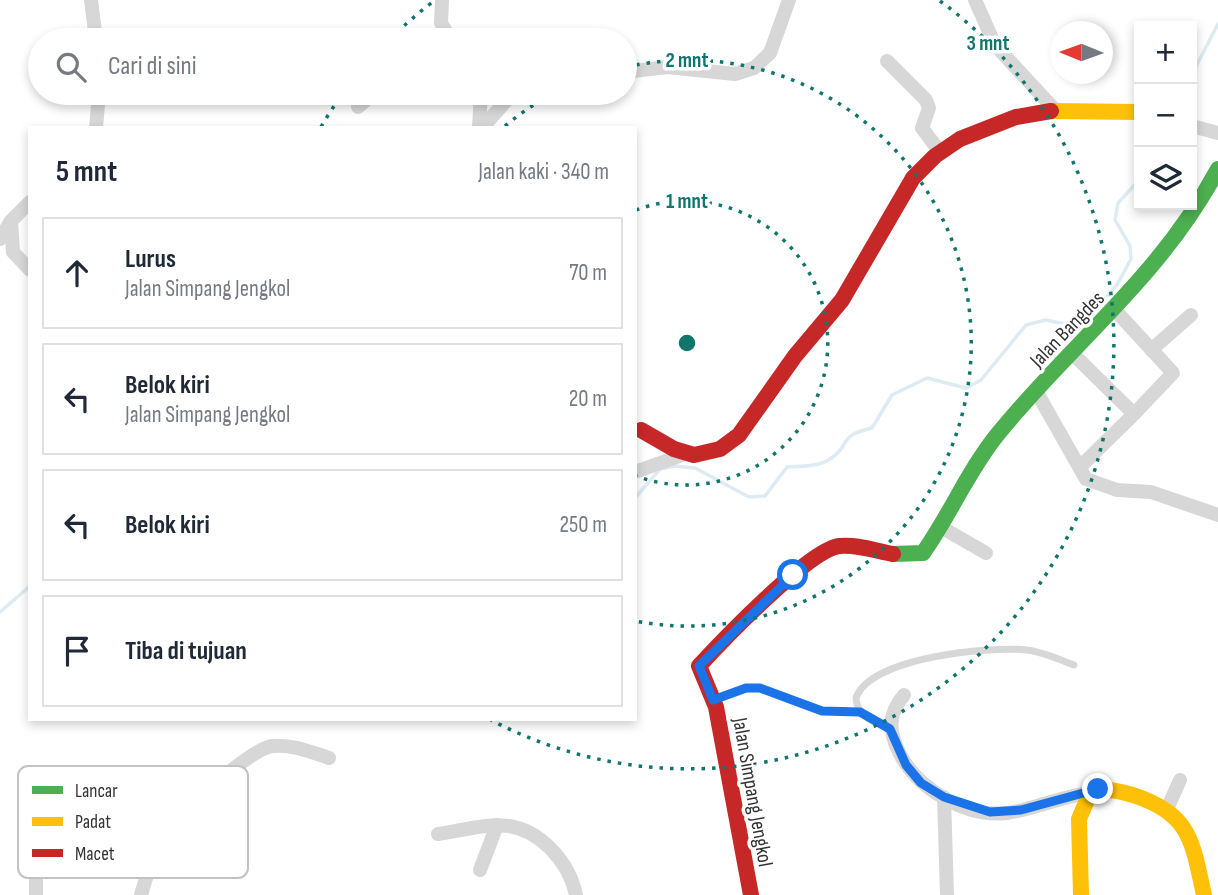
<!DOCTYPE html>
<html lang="id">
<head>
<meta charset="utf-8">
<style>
  :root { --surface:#fff; --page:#f6f6f7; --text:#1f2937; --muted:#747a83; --line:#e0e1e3 }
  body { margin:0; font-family:"Sofia Sans Condensed",sans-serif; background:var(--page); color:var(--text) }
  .controls { position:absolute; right:21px; top:21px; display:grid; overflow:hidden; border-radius:0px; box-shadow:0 4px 10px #0003 }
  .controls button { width:63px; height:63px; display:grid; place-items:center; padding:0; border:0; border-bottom:2px solid var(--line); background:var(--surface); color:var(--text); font:35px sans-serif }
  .compass { position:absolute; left:1050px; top:21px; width:63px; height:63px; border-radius:50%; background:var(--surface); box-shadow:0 4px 10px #0003; rotate:271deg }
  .stop { position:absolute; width:21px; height:21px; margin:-16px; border:5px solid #1a73e8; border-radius:50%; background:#fff }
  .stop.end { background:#1a73e8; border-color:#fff; box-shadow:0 2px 7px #0008 }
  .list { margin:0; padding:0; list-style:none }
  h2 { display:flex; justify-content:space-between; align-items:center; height:91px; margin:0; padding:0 28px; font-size:30px }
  h2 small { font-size:23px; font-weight:400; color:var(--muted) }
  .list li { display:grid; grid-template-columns:46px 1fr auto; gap:21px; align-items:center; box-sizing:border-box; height:112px; margin:0 14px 14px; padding:0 14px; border:2px solid var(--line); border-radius:0px }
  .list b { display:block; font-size:26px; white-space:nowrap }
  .list p { margin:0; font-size:23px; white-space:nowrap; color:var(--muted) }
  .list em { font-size:23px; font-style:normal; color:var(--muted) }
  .icon { flex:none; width:38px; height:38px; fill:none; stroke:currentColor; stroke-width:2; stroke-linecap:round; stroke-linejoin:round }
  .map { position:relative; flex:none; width:1218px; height:895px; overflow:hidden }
  .search { position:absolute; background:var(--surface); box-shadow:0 4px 10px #0003; left:28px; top:28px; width:609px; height:77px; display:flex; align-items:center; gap:18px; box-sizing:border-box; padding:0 24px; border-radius:38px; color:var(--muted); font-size:26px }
  .panel { position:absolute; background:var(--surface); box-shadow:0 4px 10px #0003; left:28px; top:126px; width:609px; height:595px; border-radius:0px }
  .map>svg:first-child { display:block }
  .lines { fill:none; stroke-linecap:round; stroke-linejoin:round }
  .stream { stroke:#ddebf3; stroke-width:3.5 }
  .lane { stroke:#d7d7d7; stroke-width:7 }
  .street { stroke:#d7d7d7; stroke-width:14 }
  .fast { stroke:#4caf50; stroke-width:16 }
  .slow { stroke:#ffc107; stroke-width:16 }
  .jam { stroke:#c62828; stroke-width:16 }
  .route { stroke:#1a73e8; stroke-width:9 }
  .ring { fill:none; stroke:#0f766e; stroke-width:3.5; stroke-dasharray:3.5 7 }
  .labels { text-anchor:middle; stroke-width:7; stroke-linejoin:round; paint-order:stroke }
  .street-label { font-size:21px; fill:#333; stroke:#fff }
  .key { fill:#fff; stroke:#c2c2c2; stroke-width:2 }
  .key-label { font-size:19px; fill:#333 }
  .centre { fill:#0f766e; stroke:#fff; stroke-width:3.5 }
  .ring-label { font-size:21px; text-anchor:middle; font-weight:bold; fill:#0f766e; stroke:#fff; stroke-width:7; stroke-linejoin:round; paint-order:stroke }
</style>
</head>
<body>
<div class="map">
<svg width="1218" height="895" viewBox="0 0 1218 895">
  <rect width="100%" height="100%" fill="#fff"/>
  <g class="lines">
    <g class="stream">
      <polyline points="1192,74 1218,24"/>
      <path d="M635 498 660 469 675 466 695 468 749 497 765 496 787 467C801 466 818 467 830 459 852 445 836 436 872 428L892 395 927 378 966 388 981 380 1026 325 1046 320 1069 325 1089 316 1117 285 1131 259 1130 246 1115 220 1118 203 1139 180"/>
      <polyline points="0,612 30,586"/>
    </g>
    <g class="lane">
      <polyline points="714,699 746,688 760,688 822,711 860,712"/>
      <path d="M890 729C875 723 857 717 856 698 870 657 990 646 1027 650 1043 652 1058 659 1074 665"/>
    </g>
    <g class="street">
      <polyline points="91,0 96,40"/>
      <polyline points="442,0 441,23 451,40"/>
      <polyline points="975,0 995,45 1055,110"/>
      <polyline points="887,61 926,100 929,108 922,128 940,152"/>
      <polyline points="625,72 667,67 735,74 754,68 770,53 789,0"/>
      <polyline points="358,107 374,93"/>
      <polyline points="1192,126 1218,133"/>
      <polyline points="96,128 99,93"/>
      <polyline points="479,128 481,93"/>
      <polyline points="482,128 513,93"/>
      <polyline points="11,221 13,252 30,270"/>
      <polyline points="0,239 11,221 30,202"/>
      <polyline points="1115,310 1173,373 1134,414"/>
      <polyline points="1151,350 1191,315"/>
      <polyline points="1073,354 1134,414 1080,467"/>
      <polyline points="1036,391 1086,479 1117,490 1151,492 1218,515"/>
      <polyline points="635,472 685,454"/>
      <polyline points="939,526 986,553"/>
      <path d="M904 695C888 714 888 731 900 754 918 789 966 818 1007 813 1035 809 1062 796 1090 793"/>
      <polyline points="944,797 947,895"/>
      <polyline points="1168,807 1180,780"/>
      <path d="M438 834C483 827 515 813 550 848 564 862 572 876 576 895"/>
      <polyline points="480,870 497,825"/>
      <polyline points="36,895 36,874"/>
      <path d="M141 895C148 872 153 850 167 830 180 812 251 749 272 746 292 744 311 752 329 758"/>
    </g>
    <path class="fast" d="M893 554 923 553C950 515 968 471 997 435 1073 341 1158 280 1218 169"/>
    <g class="slow">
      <polyline points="1051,111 1139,112"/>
      <path d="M1081 895 1079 819 1090 793C1105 787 1118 791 1133 795 1191 814 1192 841 1204 895"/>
    </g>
    <g class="jam">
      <polyline points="641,430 674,449 694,455 720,449 739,435 795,356 842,300 913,178 935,156 960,139 1016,117 1051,111"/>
      <path d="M751 895 716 707 699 666C722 641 809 550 839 546 857 544 876 551 893 554"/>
    </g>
  </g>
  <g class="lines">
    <polyline class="route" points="793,575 699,666 713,700 746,688 760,688 822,711 860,712 890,729 906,765 921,783 944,797 990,812 1021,810 1098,789"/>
  </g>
  <g class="ring">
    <path d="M636 210A142 142 0 1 1 636 476"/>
    <path d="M505 126A283 283 0 0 1 554 93M626 67A283 283 0 1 1 635 621"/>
    <path d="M321 127A425 425 0 0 1 343 93M389 40A425 425 0 0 1 434 1M940 1A425 425 0 0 1 491 720"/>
  </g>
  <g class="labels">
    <g class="street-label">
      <text transform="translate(1067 329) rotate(-46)" y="7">Jalan Bangdes</text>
      <text transform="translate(753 792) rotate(80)" y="7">Jalan Simpang Jengkol</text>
    </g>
  </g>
  <rect x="18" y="766" width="230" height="112" rx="10" class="key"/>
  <rect x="32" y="786" width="31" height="8" fill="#4caf50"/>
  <rect x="32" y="817" width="31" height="9" fill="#ffc107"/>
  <rect x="32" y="849" width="31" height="8" fill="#c62828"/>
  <g class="key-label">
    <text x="75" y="797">Lancar</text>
    <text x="75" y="828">Padat</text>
    <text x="75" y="860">Macet</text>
  </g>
  <circle cx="687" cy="343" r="10" class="centre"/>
  <g class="ring-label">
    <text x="988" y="50">3 mnt</text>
    <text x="687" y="67">2 mnt</text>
    <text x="687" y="208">1 mnt</text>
  </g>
</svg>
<div class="controls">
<button>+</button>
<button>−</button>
<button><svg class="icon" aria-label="layers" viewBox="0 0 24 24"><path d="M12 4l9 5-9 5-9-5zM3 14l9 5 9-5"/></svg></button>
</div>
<svg class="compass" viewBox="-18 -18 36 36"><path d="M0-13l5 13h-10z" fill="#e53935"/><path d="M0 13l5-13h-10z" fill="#747a83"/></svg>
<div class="stop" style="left:793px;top:575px"></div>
<div class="stop end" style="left:1098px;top:789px"></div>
<div class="search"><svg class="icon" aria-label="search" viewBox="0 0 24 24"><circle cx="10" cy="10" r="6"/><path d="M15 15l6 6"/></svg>Cari di sini</div>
<section class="panel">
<h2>5 mnt<small>Jalan kaki · 340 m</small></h2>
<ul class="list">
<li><svg class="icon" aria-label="ahead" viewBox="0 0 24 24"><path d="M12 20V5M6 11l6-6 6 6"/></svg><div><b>Lurus</b><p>Jalan Simpang Jengkol</p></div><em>70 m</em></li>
<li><svg class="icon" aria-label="left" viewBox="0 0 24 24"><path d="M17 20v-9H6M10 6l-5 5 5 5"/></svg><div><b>Belok kiri</b><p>Jalan Simpang Jengkol</p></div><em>20 m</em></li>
<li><svg class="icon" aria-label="left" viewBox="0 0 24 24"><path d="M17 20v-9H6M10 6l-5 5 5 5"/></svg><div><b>Belok kiri</b></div><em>250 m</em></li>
<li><svg class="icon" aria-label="arrive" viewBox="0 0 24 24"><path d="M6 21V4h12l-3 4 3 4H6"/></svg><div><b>Tiba di tujuan</b></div></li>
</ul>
</section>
</div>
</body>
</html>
